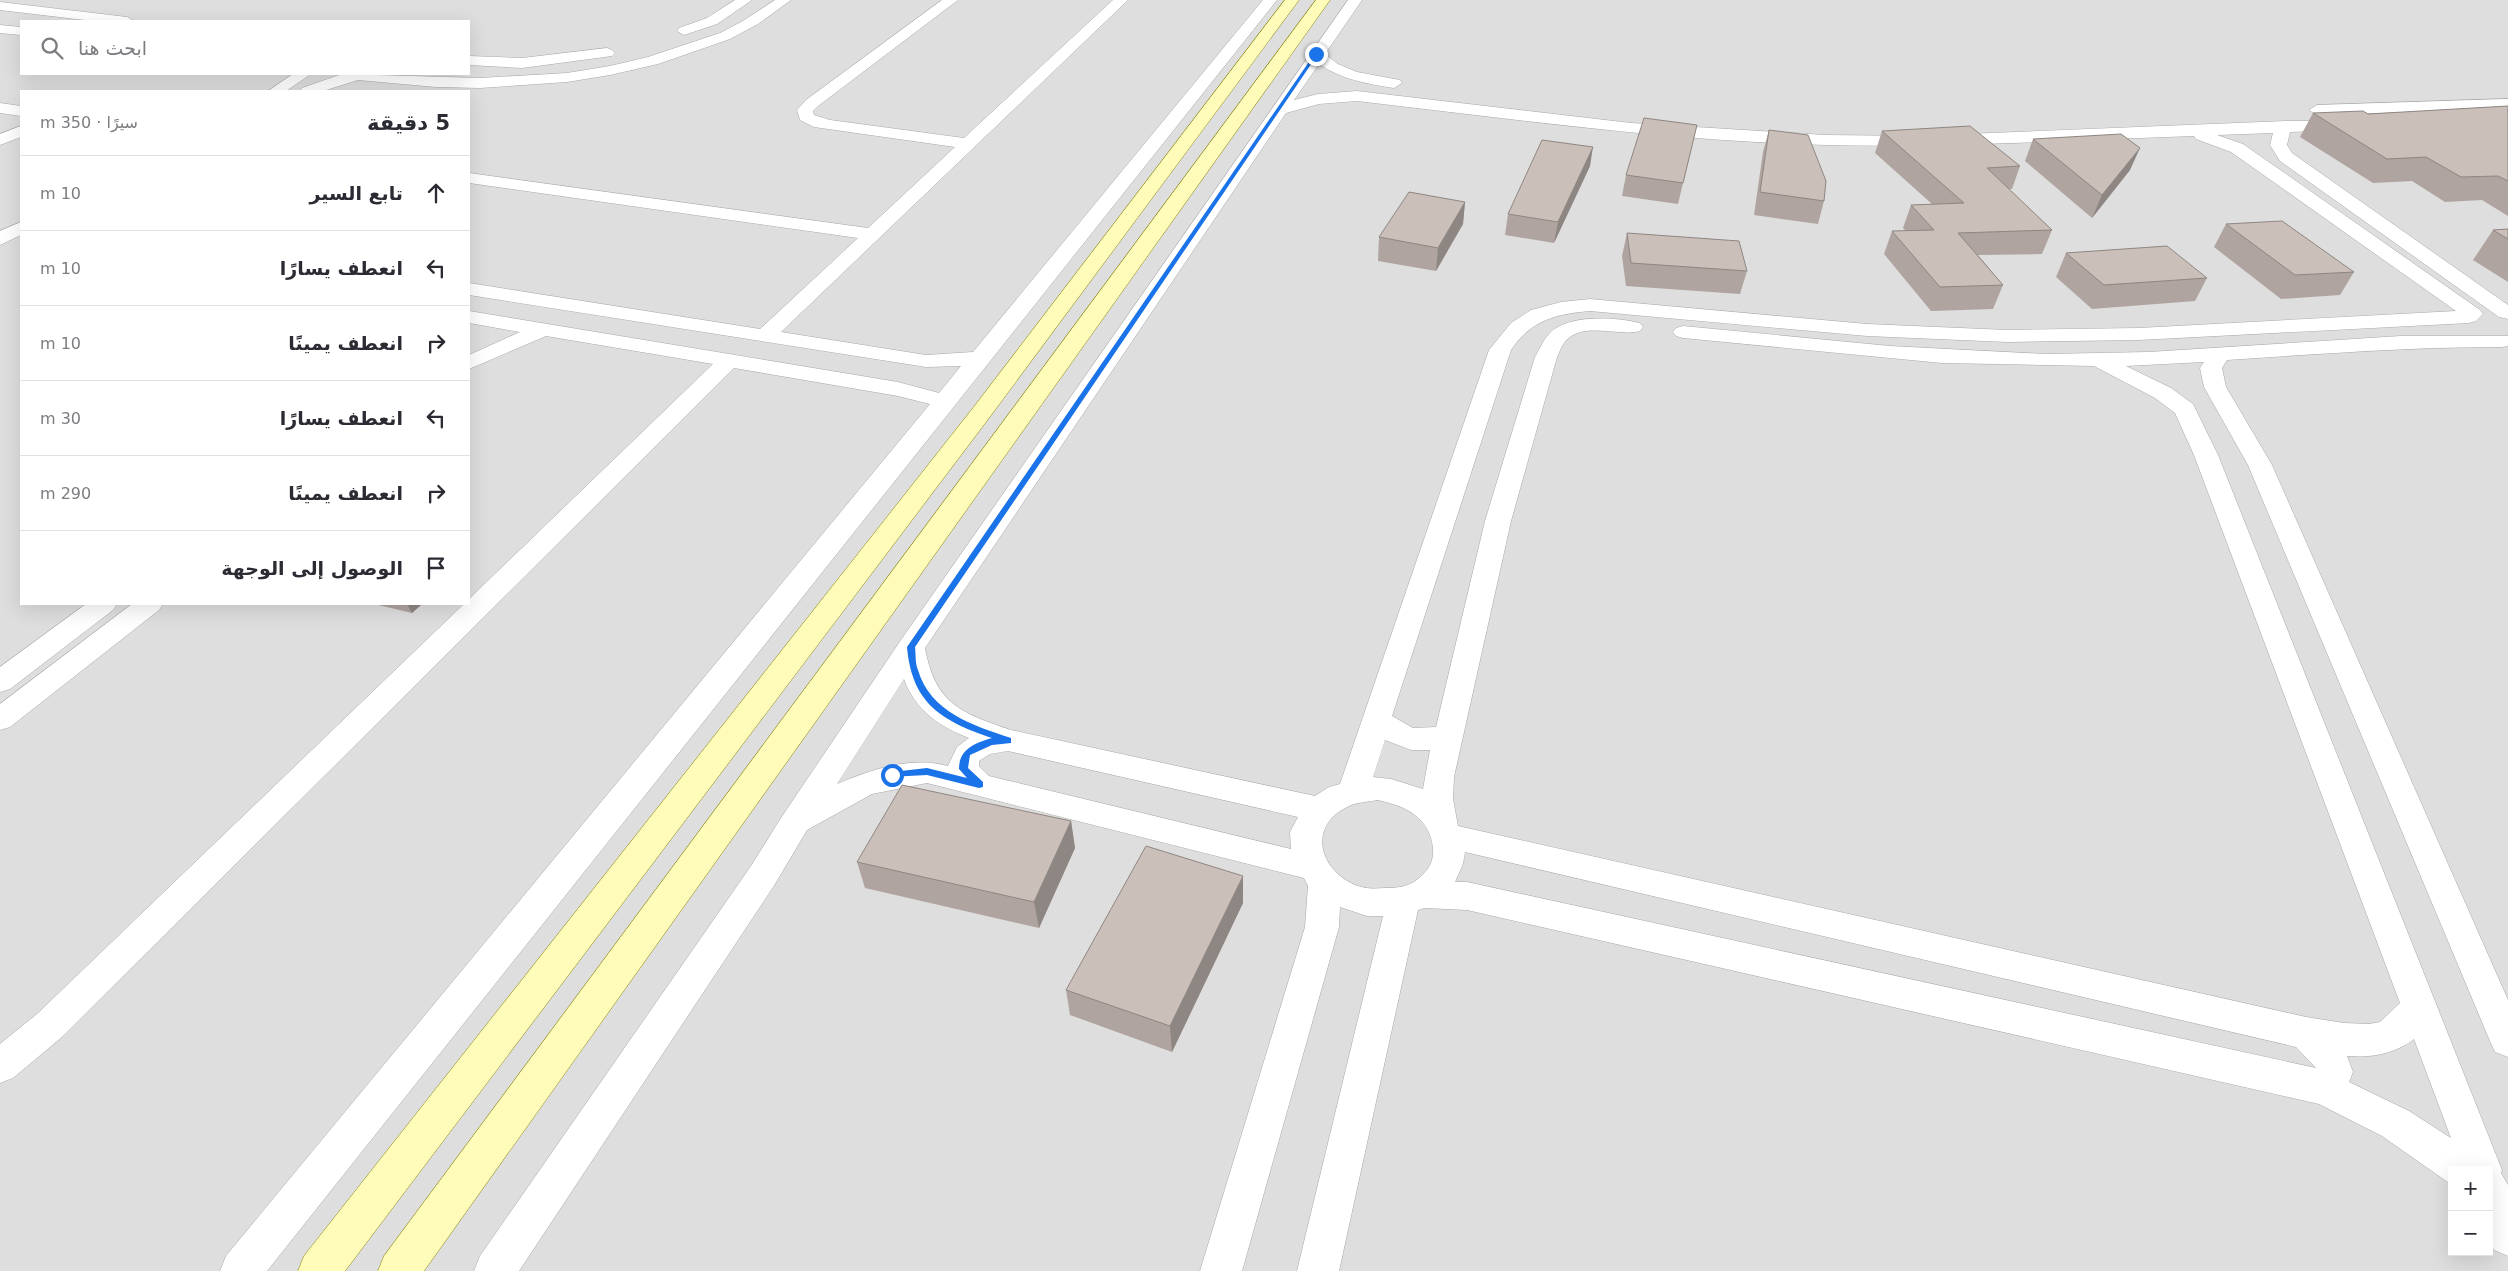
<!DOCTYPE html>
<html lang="ar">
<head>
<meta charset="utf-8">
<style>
  :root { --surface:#fff; --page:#f7f7f7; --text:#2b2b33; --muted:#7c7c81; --line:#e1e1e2 }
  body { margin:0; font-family:"DejaVu Sans","Noto Sans Arabic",sans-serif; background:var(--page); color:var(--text); direction:rtl }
  .controls { position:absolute; right:15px; bottom:15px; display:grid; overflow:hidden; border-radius:0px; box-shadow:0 5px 20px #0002 }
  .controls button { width:45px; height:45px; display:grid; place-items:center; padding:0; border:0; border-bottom:1px solid var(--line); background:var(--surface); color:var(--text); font:25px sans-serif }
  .stop { position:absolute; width:15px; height:15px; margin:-11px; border:4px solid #1a73e8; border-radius:50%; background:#fff }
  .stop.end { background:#1a73e8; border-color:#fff; box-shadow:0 1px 5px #0008 }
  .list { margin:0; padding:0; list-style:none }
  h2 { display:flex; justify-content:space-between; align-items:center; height:65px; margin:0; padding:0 20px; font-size:21px }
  h2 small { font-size:16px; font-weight:400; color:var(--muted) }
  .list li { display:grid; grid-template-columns:32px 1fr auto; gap:15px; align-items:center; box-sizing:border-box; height:75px; padding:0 20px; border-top:1px solid var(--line) }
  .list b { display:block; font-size:19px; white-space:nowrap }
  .list em { font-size:16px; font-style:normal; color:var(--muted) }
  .icon { flex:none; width:28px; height:28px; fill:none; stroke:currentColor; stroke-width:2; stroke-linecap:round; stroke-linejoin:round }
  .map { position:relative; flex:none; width:2508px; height:1271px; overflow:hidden; direction:ltr }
  .search { position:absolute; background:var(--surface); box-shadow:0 5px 20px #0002; left:20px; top:20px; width:450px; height:55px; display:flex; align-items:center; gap:12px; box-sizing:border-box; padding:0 18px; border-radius:0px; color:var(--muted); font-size:19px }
  .panel { position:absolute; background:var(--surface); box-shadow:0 5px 20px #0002; left:20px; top:90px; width:450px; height:515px; border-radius:0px; direction:rtl }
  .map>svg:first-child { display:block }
  .residential { fill:#dfdede; fill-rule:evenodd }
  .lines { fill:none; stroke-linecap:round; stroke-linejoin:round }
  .street-casing { stroke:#a8a8a8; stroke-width:1 }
  .secondary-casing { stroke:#808000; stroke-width:1 }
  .street { fill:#fff; fill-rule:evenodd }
  .secondary { fill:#fffbb8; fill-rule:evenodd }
  .wall { fill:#afa49f }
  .shaded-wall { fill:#8e8682 }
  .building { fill:#cbbfb9; stroke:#8e8682 }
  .route { fill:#1a73e8 }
</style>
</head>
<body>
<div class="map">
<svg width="2508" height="1271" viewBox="0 0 2508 1271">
  <rect width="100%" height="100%" fill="#f2ede7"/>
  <path class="residential" d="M0 0H2508V1271H0ZM21 21H469V74H21ZM21 91H469V604H21ZM2452 1170H2489V1252H2452Z"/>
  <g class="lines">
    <g class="street-casing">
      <g id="street">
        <polygon points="735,0 752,0 717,24 684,35 677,31 679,28 707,18"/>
        <polygon points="775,0 791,0 758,24 730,39 658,64 610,75 567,82 480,88 436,87 358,80 323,91 300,91 302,88 342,74 480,78 567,73 610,66 648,57 720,33 743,21"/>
        <polygon points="942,0 958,0 818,106 813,111 814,115 830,120 964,138 1113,0 1128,0 781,332 926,355 973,352 1263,0 1277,0 267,1271 220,1271 226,1256 930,404 898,396 734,368 63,1036 13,1078 0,1083 0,1044 37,1014 464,604 469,604 469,599 713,364 546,336 469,369 469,355 520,332 469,323 469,311 898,382 939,393 961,366 926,367 469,295 469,283 760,329 858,238 469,183 469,173 868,228 955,147 814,127 800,120 797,110 806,100"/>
        <path d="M1348 0H1362L1325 54 1338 64 1357 72 1400 80 1402 83 1394 88C1367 84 1341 79 1319 64L1294 100 1318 94 1357 91 1631 123 1825 135 1918 136 2286 121H2349L2351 125 2349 129 2343 130 2290 132 2287 145 2292 153 2508 305V319L2499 317 2280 161 2270 145 2273 133 2217 135 2243 144 2480 310 2483 314 2476 321 2469 323 2139 340 2007 342 1867 336 1590 311C1556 314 1531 320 1511 350L1392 716 1413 728 1436 727 1485 521 1535 357C1540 349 1543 340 1550 333 1568 314 1616 317 1640 323L1643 327 1640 331C1618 337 1581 320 1564 343 1561 347 1559 353 1557 357L1511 521 1454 777 1453 799 1458 826 2306 1017 2344 1023 2369 1024 2380 1022 2400 1003 2194 455 2175 413 2155 398 2094 366 1942 363 1683 338 1676 336 1673 332 1676 328 1683 326 1890 346 2046 354 2149 352 2401 336H2508V346L2502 347C2410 347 2319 354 2227 360L2222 368 2226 387 2272 465 2508 1000V1057L2495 1052 2490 1041 2248 465 2204 387 2200 368 2204 362 2126 366 2171 388 2193 404 2218 455 2502 1170 2501 1173 2508 1185V1256L2494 1250 2489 1239V1170H2452V1185L2382 1136 2319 1104 1467 910 1425 908 1418 910 1339 1271H1297L1383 916H1367L1340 907 1339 927 1242 1271H1200L1305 927 1308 886 1304 878 927 783 872 794 807 830 775 884 519 1271H474L480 1256 751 866 781 818 901 640ZM1357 101C1513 119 1670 141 1827 145 1949 148 2072 140 2194 136L2196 139 2231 152 2456 311 2139 328 2007 330 1867 324 1590 299 1561 302 1531 310 1511 323 1489 350 1340 784 1329 787 1315 796 1011 730C960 713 935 703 925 648L1286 113 1319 104ZM904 679C915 710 940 727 969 738L957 747 948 766C910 756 873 769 837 784ZM1385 740 1411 750H1430L1423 789 1391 779 1373 777ZM1008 751 1298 817 1290 832 1291 849 989 776 979 766V761L990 754ZM1377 800C1404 805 1430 817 1433 848 1434 857 1431 866 1425 872 1413 886 1402 888 1385 888 1373 889 1362 889 1351 883 1317 865 1310 825 1347 807 1356 802 1368 802 1377 800ZM1465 852 2296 1047 2316 1068 1467 882H1455L1463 864ZM2414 1039 2451 1138 2409 1111 2349 1082 2353 1072 2347 1056C2371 1058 2395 1054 2414 1039Z"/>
        <polygon points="0,2 127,17 134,21 93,21 0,10"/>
        <polygon points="0,25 21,27 21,35 0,33"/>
        <polygon points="607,48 612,50 615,53 612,56 522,68 469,65 469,56 522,58"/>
        <polygon points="293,74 311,74 286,91 268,91"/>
        <polygon points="2508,99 2508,109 2317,115 2309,110 2317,105"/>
        <polygon points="0,103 21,106 21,116 0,113"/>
        <polygon points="21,126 21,137 0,145 0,134"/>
        <polygon points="21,222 21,235 0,245 0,231"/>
        <polygon points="86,604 117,604 113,610 10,689 0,692 0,667"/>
        <polygon points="132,604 163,604 159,610 10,727 0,730 0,704"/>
      </g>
    </g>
    <g class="secondary-casing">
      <g id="secondary">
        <polygon points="1285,0 1299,0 989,418 345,1271 298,1271 304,1256 973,408"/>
        <polygon points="1316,0 1330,0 424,1271 378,1271 384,1256"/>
      </g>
    </g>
    <use href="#street" class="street"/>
    <use href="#secondary" class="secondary"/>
  </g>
  <g class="wall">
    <polygon points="2508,106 2508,216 2482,200 2445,202 2412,181 2373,183 2300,137 2313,113 2368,114"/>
    <polygon points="1697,125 1678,204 1622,196 1626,175"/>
    <polygon points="1769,130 1824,201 1818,224 1754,215 1763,152"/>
    <polygon points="1882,131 2020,166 2012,189 2008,189 2052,230 2042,254 1978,255 2003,285 1993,309 1931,311 1884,254 1892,231 1906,231 1903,228 1911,205 1932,204 1875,153"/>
    <polygon points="2033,139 2130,170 2092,218 2025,161"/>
    <polygon points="1590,166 1554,243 1505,235 1508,214"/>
    <polygon points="1465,202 1463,224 1436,271 1378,261 1379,237"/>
    <polygon points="2226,224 2354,272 2340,295 2281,299 2214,247"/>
    <polygon points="2508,229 2508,282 2473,260 2493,230"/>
    <polygon points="1627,233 1747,271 1740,294 1626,286 1622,256"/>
    <polygon points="2066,253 2207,278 2195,301 2092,309 2056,277"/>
    <polygon points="374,604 422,604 412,613"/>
    <polygon points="1071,821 1075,848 1039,928 865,888 857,862"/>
    <polygon points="1243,903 1172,1052 1070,1015 1066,990"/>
  </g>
  <g class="shaded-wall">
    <polygon points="1593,147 1590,166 1554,243 1558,222"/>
    <polygon points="2140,148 2130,170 2092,218 2102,195"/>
    <polygon points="1465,202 1463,224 1436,271 1438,248"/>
    <polygon points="407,604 422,604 412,613"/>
    <polygon points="1071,821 1075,848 1039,928 1034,902"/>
    <polygon points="1243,876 1243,903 1172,1052 1170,1026"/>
  </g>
  <g class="building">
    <polygon points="2508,106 2508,181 2498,176 2461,177 2426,157 2387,159 2313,113 2363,111 2368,114"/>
    <polygon points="1644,118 1697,125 1683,183 1626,175"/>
    <polygon points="1970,126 2020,166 1987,168 2052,230 1958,233 2003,285 1940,287 1892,231 1934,230 1911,205 1964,203 1882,131"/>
    <polygon points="1769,130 1808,135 1826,181 1824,201 1760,192"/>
    <polygon points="2121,134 2140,148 2102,195 2033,139"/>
    <polygon points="1542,140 1593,147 1558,222 1508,214"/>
    <polygon points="1409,192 1465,202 1438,248 1379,237"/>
    <polygon points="2282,221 2354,272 2295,275 2226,224"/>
    <polygon points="2508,229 2508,239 2493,230"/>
    <polygon points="1627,233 1739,241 1747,271 1631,263"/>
    <polygon points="2167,246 2207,278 2104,285 2066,253"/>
    <polygon points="902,785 1071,821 1034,902 857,862"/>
    <polygon points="1146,846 1243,876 1170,1026 1066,990"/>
  </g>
  <path class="route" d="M1315 53 1318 54 915 647C916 655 915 663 918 670 930 712 974 726 1011 738V743L992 745 970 755 968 768 983 782V787L979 788 927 775 889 777V773L892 772 927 768 967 778 959 769C959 749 975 743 992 738 942 721 912 704 907 647Z"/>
</svg>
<div class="controls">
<button>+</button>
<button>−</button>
</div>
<div class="stop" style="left:892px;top:775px"></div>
<div class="stop end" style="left:1316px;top:54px"></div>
<div class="search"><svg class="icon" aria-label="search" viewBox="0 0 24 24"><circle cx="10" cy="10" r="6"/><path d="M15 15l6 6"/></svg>ابحث هنا</div>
<section class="panel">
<h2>5 دقيقة<small>سيرًا · 350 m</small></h2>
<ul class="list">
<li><svg class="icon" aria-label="ahead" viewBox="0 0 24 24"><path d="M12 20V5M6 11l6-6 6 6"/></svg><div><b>تابع السير</b></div><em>10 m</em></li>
<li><svg class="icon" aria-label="left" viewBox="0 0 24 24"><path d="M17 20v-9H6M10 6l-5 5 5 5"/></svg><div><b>انعطف يسارًا</b></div><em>10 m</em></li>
<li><svg class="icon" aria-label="right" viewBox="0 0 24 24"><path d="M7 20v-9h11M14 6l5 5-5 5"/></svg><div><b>انعطف يمينًا</b></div><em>10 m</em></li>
<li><svg class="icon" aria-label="left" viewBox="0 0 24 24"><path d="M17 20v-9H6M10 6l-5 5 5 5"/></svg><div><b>انعطف يسارًا</b></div><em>30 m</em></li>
<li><svg class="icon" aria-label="right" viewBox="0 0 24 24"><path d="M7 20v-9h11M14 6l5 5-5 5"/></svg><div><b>انعطف يمينًا</b></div><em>290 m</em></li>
<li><svg class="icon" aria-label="arrive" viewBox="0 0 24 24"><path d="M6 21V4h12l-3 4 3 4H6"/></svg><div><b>الوصول إلى الوجهة</b></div></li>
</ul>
</section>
</div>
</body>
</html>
